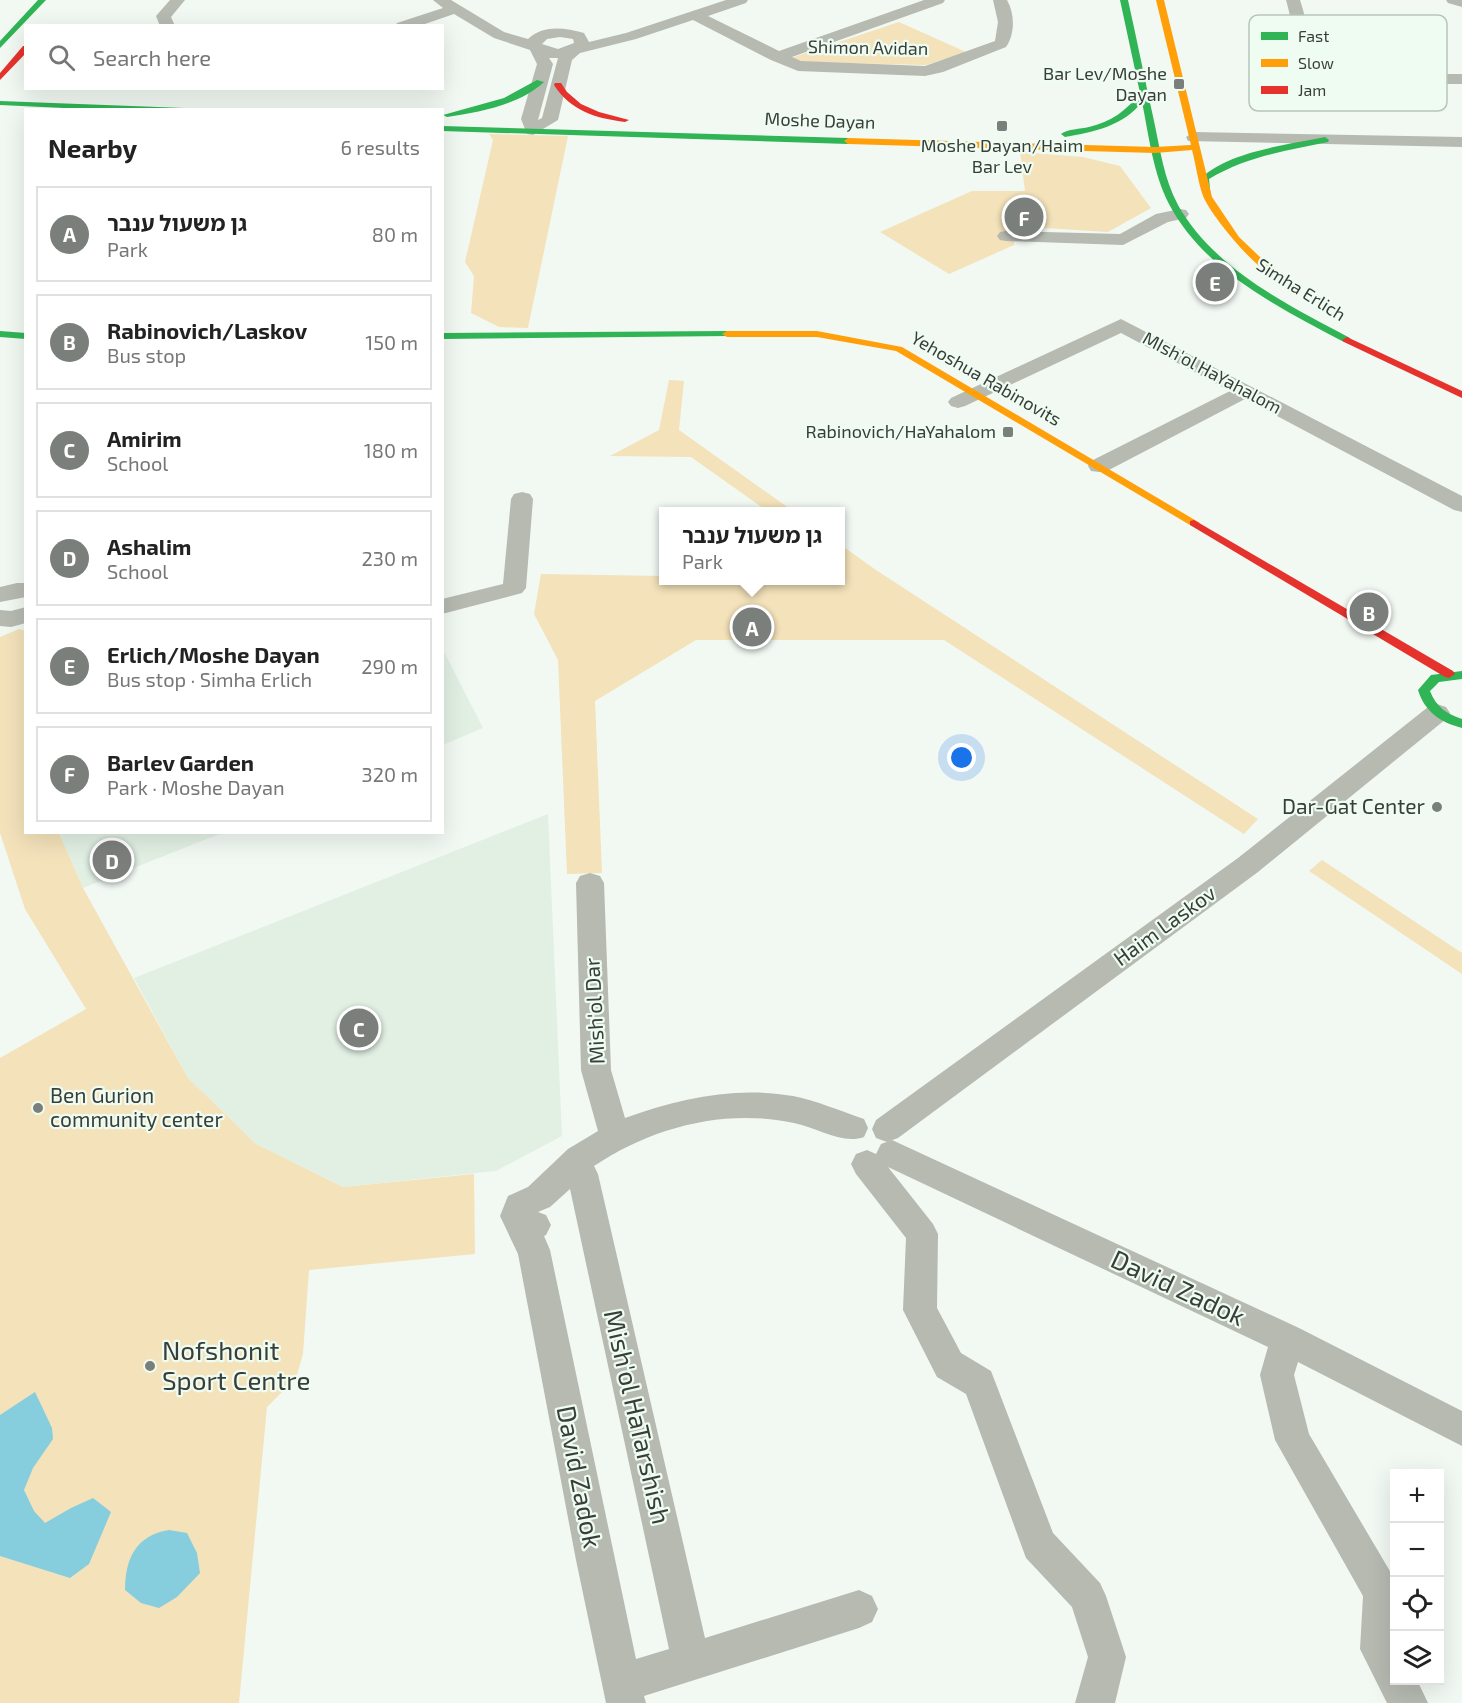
<!DOCTYPE html>
<html lang="en">
<head>
<meta charset="utf-8">
<style>
  :root { --surface:#fff; --page:#f6f6f6; --text:#222; --muted:#767676; --line:#e0e0e0; --accent:#7a7f7b }
  body { margin:0; font-family:"Exo 2","Noto Sans Hebrew",sans-serif; background:var(--page); color:var(--text) }
  .controls { position:absolute; right:18px; bottom:18px; display:grid; overflow:hidden; border-radius:0px; box-shadow:0 6px 24px #0002 }
  .controls button { width:54px; height:54px; display:grid; place-items:center; padding:0; border:0; border-bottom:2px solid var(--line); background:var(--surface); color:var(--text); font:30px sans-serif }
  .you { position:absolute; left:962px; top:758px; width:21px; height:21px; margin:-15px; border:4px solid #fff; border-radius:50%; background:#1a73e8; box-shadow:0 0 0 9px #1a73e833 }
  .badge { display:grid; place-items:center; width:39px; height:39px; border-radius:50%; background:var(--accent); color:#fff; font-size:20px; font-weight:700 }
  .pin { position:absolute; translate:-50% -50%; border:3px solid #fff; box-shadow:0 2px 6px #0006 }
  .popup { position:absolute; left:659px; top:507px; width:186px; height:78px; box-sizing:border-box; display:grid; place-content:center; border-radius:0px; background:var(--surface); filter:drop-shadow(0 2px 4px #0005); font-size:20px; white-space:nowrap; color:var(--muted) }
  .popup b { font-size:22px; color:var(--text) }
  .popup::after { content:''; position:absolute; left:50%; top:100%; margin-left:-12px; border:12px solid transparent; border-top-color:var(--surface) }
  .list { margin:0; padding:0; list-style:none }
  h2 { display:flex; justify-content:space-between; align-items:center; height:78px; margin:0; padding:0 24px; font-size:26px }
  h2 small { font-size:20px; font-weight:400; color:var(--muted) }
  .list li { display:grid; grid-template-columns:39px 1fr auto; gap:18px; align-items:center; box-sizing:border-box; height:96px; margin:0 12px 12px; padding:0 12px; border:2px solid var(--line); border-radius:0px }
  .list b { display:block; font-size:22px; white-space:nowrap }
  .list p { margin:0; font-size:20px; white-space:nowrap; color:var(--muted) }
  .list em { font-size:20px; font-style:normal; color:var(--muted) }
  .icon { flex:none; width:33px; height:33px; fill:none; stroke:currentColor; stroke-width:2; stroke-linecap:round; stroke-linejoin:round }
  .map { position:relative; flex:none; width:1462px; height:1703px; overflow:hidden }
  .search { position:absolute; background:var(--surface); box-shadow:0 6px 24px #0002; left:24px; top:24px; width:420px; height:66px; display:flex; align-items:center; gap:15px; box-sizing:border-box; padding:0 21px; border-radius:0px; color:var(--muted); font-size:22px }
  .panel { position:absolute; background:var(--surface); box-shadow:0 6px 24px #0002; left:24px; top:108px; width:420px; height:726px; border-radius:0px }
  .map>svg:first-child { display:block }
  .built { fill:#e2f0e4 }
  .green { fill:#f3e2ba }
  .water { fill:#86cedd }
  .lines { fill:none; stroke-linecap:round; stroke-linejoin:round }
  .street { fill:#b6bab1; fill-rule:evenodd }
  .fast { fill:#30b455; fill-rule:evenodd }
  .slow { fill:#ff9f0a; fill-rule:evenodd }
  .jam { fill:#e5322d; fill-rule:evenodd }
  .poi-dot { fill:#7a7f7b; stroke:#effcf1; stroke-width:2 }
  .labels { text-anchor:middle; stroke-width:4.5; stroke-linejoin:round; paint-order:stroke }
  .far-street-label { font-size:18px; fill:#393e3a; stroke:#effcf1 }
  .far-poi-label { font-size:18px; fill:#393e3a; stroke:#effcf1; text-anchor:end }
  .poi-label { font-size:21px; fill:#393e3a; stroke:#effcf1; text-anchor:end }
  .street-label { font-size:21px; fill:#393e3a; stroke:#effcf1 }
  .near-street-label { font-size:26px; fill:#393e3a; stroke:#effcf1 }
  .near-poi-label { font-size:26px; fill:#393e3a; stroke:#effcf1; text-anchor:start }
  .key { fill:#effcf1; stroke:#b8c3ba; stroke-width:1.5 }
  .key-label { font-size:16px; fill:#393e3a }
</style>
</head>
<body>
<div class="map">
<svg width="1462" height="1703" viewBox="0 0 1462 1703">
  <rect width="100%" height="100%" fill="#f2f9f3"/>
  <g class="built">
    <polygon points="443,650 483,728 443,745 442,745"/>
    <polygon points="548,814 562,1136 496,1171 343,1187 256,1144 188,1078 134,978"/>
    <polygon points="59,833 222,833 83,888"/>
  </g>
  <g class="green">
    <polygon points="899,22 966,52 926,65 806,62 791,58"/>
    <polygon points="489,134 568,136 528,328 499,327 471,313 474,276 465,262 493,140"/>
    <polygon points="1020,152 1083,157 1120,166 1151,208 1108,232 1014,226 1014,245 949,274 880,232 972,191 1025,191"/>
    <polygon points="669,380 684,381 679,430 793,511 767,511 691,457 610,456 659,430"/>
    <polygon points="841,545 876,570 1258,819 1244,834 944,640 696,640 595,701 602,873 567,874 558,660 534,614 541,574 663,576 664,580 840,580"/>
    <polygon points="19,629 26,631 26,832 59,833 83,888 188,1078 256,1144 343,1187 474,1174 475,1254 309,1270 303,1354 296,1378 267,1407 239,1703 0,1703 0,1058 86,1009 25,909 0,833 0,637"/>
    <polygon points="1322,860 1462,953 1462,974 1309,871"/>
  </g>
  <g class="water">
    <polygon points="35,1392 52,1428 53,1439 33,1468 24,1490 34,1511 45,1523 71,1508 93,1498 111,1512 89,1564 70,1578 0,1556 0,1415"/>
    <path d="M169 1530 187 1533 197 1553 200 1573 177 1597 159 1608 141 1603 125 1590C125 1559 136 1535 169 1530Z"/>
  </g>
  <g class="lines">
    <g class="street">
      <polygon points="170,0 185,0 171,17 175,26 160,26 156,16"/>
      <path d="M433 0H451L504 32 528 39C544 24 565 28 584 33L589 42 626 33 726 0H748L746 3 708 16 779 51 924 0H945L943 3 792 57 801 61 925 66 995 41 998 22 993 0H1007C1015 14 1015 34 1006 47L943 72 925 76 798 71 771 60 693 20 636 39 580 53 572 60 558 120 533 135 527 134 521 119 537 64 530 50 494 38 454 14 419 26H395L397 23 443 8ZM560 37 573 39 574 43 558 49 542 44 547 39ZM549 58H558L542 118 538 120 553 64Z"/>
      <path d="M1286 0H1300C1305 14 1307 32 1315 44 1338 81 1424 73 1462 74V84C1418 83 1335 90 1304 52 1293 38 1291 17 1286 0Z"/>
      <polygon points="1446,0 1462,0 1462,7 1448,3"/>
      <polygon points="1194,132 1462,137 1462,147 1188,141 1186,137"/>
      <polygon points="1180,209 1186,210 1189,214 1186,218 1168,222 1123,245 1006,241 1000,240 997,236 1000,232 1006,231 1120,234 1156,214"/>
      <polygon points="1121,319 1462,496 1462,512 1454,510 1245,399 1107,471 1099,472 1091,471 1088,466 1091,461 1230,391 1121,333 965,406 958,408 951,406 948,402 951,398"/>
      <polygon points="522,492 530,494 533,499 526,588 522,593 442,614 442,599 503,584 511,499 514,494"/>
      <polygon points="17,583 26,583 26,597 0,602 0,587"/>
      <polygon points="26,607 26,623 11,627 0,626 0,610 11,611"/>
      <polygon points="1437,704 1446,707 1450,713 1446,719 1258,872 898,1138 887,1142 876,1138 872,1129 876,1120 1238,858 1428,707"/>
      <path d="M590 873 600 876 604 883 611 1070 625 1118C679 1098 736 1086 793 1096 817 1101 841 1111 864 1119L868 1128 864 1137C842 1145 816 1127 794 1123 725 1108 652 1127 594 1166L598 1174 705 1638 859 1590 872 1596 878 1609 872 1622 859 1628 644 1696 646 1703H606L576 1560 518 1254 500 1216 508 1196 528 1187 568 1149 598 1131 581 1070 576 883 580 876ZM570 1189 669 1649 636 1659 550 1250 544 1236 546 1235 551 1225 546 1215 538 1212 550 1207Z"/>
      <polygon points="892,1140 1299,1328 1462,1411 1462,1446 1298,1362 1294,1375 1309,1434 1394,1578 1394,1680 1417,1680 1428,1703 1387,1703 1360,1649 1363,1596 1275,1440 1260,1375 1268,1347 888,1167 933,1224 938,1234 937,1308 961,1353 991,1371 1053,1533 1100,1583 1106,1596 1126,1657 1115,1703 1075,1703 1088,1657 1072,1607 1026,1558 966,1394 937,1377 903,1310 906,1238 856,1174 851,1164 856,1154 867,1150 876,1154 881,1144"/>
    </g>
    <g class="fast">
      <polygon points="38,0 46,0 0,48 0,41"/>
      <path d="M1120 0H1128C1137 40 1145 81 1154 121 1160 149 1164 179 1178 205 1214 269 1288 305 1350 338V342H1344C1280 308 1204 271 1169 204 1153 173 1149 136 1142 102 1123 126 1094 132 1065 137L1061 134C1068 129 1080 129 1089 127 1111 122 1126 111 1140 93Z"/>
      <path d="M537 80 544 82C519 105 480 112 447 117L443 115 504 98Z"/>
      <polygon points="0,101 184,108 188,110 107,110 0,105"/>
      <polygon points="442,126 848,138 852,141 848,144 442,131"/>
      <path d="M1325 137 1329 140 1328 142C1286 151 1247 156 1209 179L1211 199 1204 197 1201 178C1230 151 1287 145 1325 137Z"/>
      <polygon points="0,331 26,333 26,339 0,337"/>
      <polygon points="727,331 732,334 730,336 442,339 442,333"/>
      <path d="M1462 671V679L1439 682 1430 691C1436 707 1447 714 1462 719V728C1440 722 1425 712 1418 690L1431 675Z"/>
    </g>
    <g class="slow">
      <path d="M1156 0H1164L1212 197 1239 237 1261 258 1287 277V281C1265 283 1211 216 1203 196 1198 182 1196 165 1192 150L1155 153 848 144 844 141 848 138 1155 147 1191 145Z"/>
      <polygon points="817,331 902,347 1200,523 1194,526 1190,525 896,351 817,337 727,337 722,334 727,331"/>
    </g>
    <g class="jam">
      <polygon points="23,46 26,46 26,53 0,80 0,73"/>
      <path d="M555 83H561L567 92 581 104 599 112 629 120 625 122C595 118 571 111 554 85Z"/>
      <polygon points="1347,337 1462,391 1462,398 1344,342 1342,340"/>
      <polygon points="1194,520 1453,671 1455,674 1449,678 1445,677 1190,525 1190,521"/>
    </g>
  </g>
  <g class="poi-dot">
    <rect x="1173" y="78" width="12" height="12" rx="3"/>
    <rect x="996" y="120" width="12" height="12" rx="3"/>
    <rect x="1002" y="426" width="12" height="12" rx="3"/>
    <circle cx="1437" cy="807" r="6"/>
    <circle cx="38" cy="1108" r="6"/>
    <circle cx="150" cy="1366" r="6"/>
  </g>
  <g class="labels">
    <g class="far-street-label">
      <text transform="translate(868 48) rotate(1)" y="6">Shimon Avidan</text>
      <text transform="translate(820 121) rotate(2)" y="6">Moshe Dayan</text>
      <text transform="translate(1301 290) rotate(32)" y="6">Simha Erlich</text>
      <text transform="translate(1212 373) rotate(28)" y="6">MIsh'ol HaYahalom</text>
      <text transform="translate(986 379) rotate(30)" y="6">Yehoshua Rabinovits</text>
    </g>
    <g class="far-poi-label">
      <text x="1167" y="80">Bar Lev/Moshe<tspan x="1167" dy="21">Dayan</tspan></text>
      <text x="1002" y="152" text-anchor="middle">Moshe Dayan/Haim<tspan x="1002" dy="21">Bar Lev</tspan></text>
      <text x="996" y="438">Rabinovich/HaYahalom</text>
    </g>
    <g class="poi-label">
      <text x="1425" y="814">Dar-Gat Center</text>
      <text x="50" y="1103" text-anchor="start">Ben Gurion<tspan x="50" dy="24">community center</tspan></text>
    </g>
    <g class="street-label">
      <text transform="translate(1165 926) rotate(-36)" y="7">Haim Laskov</text>
      <text transform="translate(595 1011) rotate(-93)" y="7">Mish'ol Dar</text>
    </g>
    <g class="near-street-label">
      <text transform="translate(1178 1288) rotate(25)" y="9">David Zadok</text>
      <text transform="translate(637 1417) rotate(77)" y="9">Mish'ol HaTarshish</text>
      <text transform="translate(579 1477) rotate(79)" y="9">David Zadok</text>
    </g>
    <g class="near-poi-label">
      <text x="162" y="1360">Nofshonit<tspan x="162" dy="30">Sport Centre</tspan></text>
    </g>
  </g>
  <rect x="1249" y="15" width="198" height="96" rx="9" class="key"/>
  <rect x="1261" y="32" width="27" height="8" fill="#30b455"/>
  <rect x="1261" y="59" width="27" height="8" fill="#ff9f0a"/>
  <rect x="1261" y="86" width="27" height="8" fill="#e5322d"/>
  <g class="key-label">
    <text x="1298" y="42">Fast</text>
    <text x="1298" y="69">Slow</text>
    <text x="1298" y="96">Jam</text>
  </g>
</svg>
<div class="controls">
<button>+</button>
<button>−</button>
<button><svg class="icon" aria-label="locate" viewBox="0 0 24 24"><circle cx="12" cy="12" r="6"/><path d="M12 2v4M12 18v4M2 12h4M18 12h4"/></svg></button>
<button><svg class="icon" aria-label="layers" viewBox="0 0 24 24"><path d="M12 4l9 5-9 5-9-5zM3 14l9 5 9-5"/></svg></button>
</div>
<div class="you"></div>
<div class="pin badge" style="left:752px;top:627px">A</div>
<div class="popup"><b>גן משעול ענבר</b>Park</div>
<div class="pin badge" style="left:1369px;top:612px">B</div>
<div class="pin badge" style="left:359px;top:1028px">C</div>
<div class="pin badge" style="left:112px;top:860px">D</div>
<div class="pin badge" style="left:1215px;top:282px">E</div>
<div class="pin badge" style="left:1024px;top:217px">F</div>
<div class="search"><svg class="icon" aria-label="search" viewBox="0 0 24 24"><circle cx="10" cy="10" r="6"/><path d="M15 15l6 6"/></svg>Search here</div>
<section class="panel">
<h2>Nearby<small>6 results</small></h2>
<ul class="list">
<li><span class="badge">A</span><div><b>גן משעול ענבר</b><p>Park</p></div><em>80 m</em></li>
<li><span class="badge">B</span><div><b>Rabinovich/Laskov</b><p>Bus stop</p></div><em>150 m</em></li>
<li><span class="badge">C</span><div><b>Amirim</b><p>School</p></div><em>180 m</em></li>
<li><span class="badge">D</span><div><b>Ashalim</b><p>School</p></div><em>230 m</em></li>
<li><span class="badge">E</span><div><b>Erlich/Moshe Dayan</b><p>Bus stop · Simha Erlich</p></div><em>290 m</em></li>
<li><span class="badge">F</span><div><b>Barlev Garden</b><p>Park · Moshe Dayan</p></div><em>320 m</em></li>
</ul>
</section>
</div>
</body>
</html>
